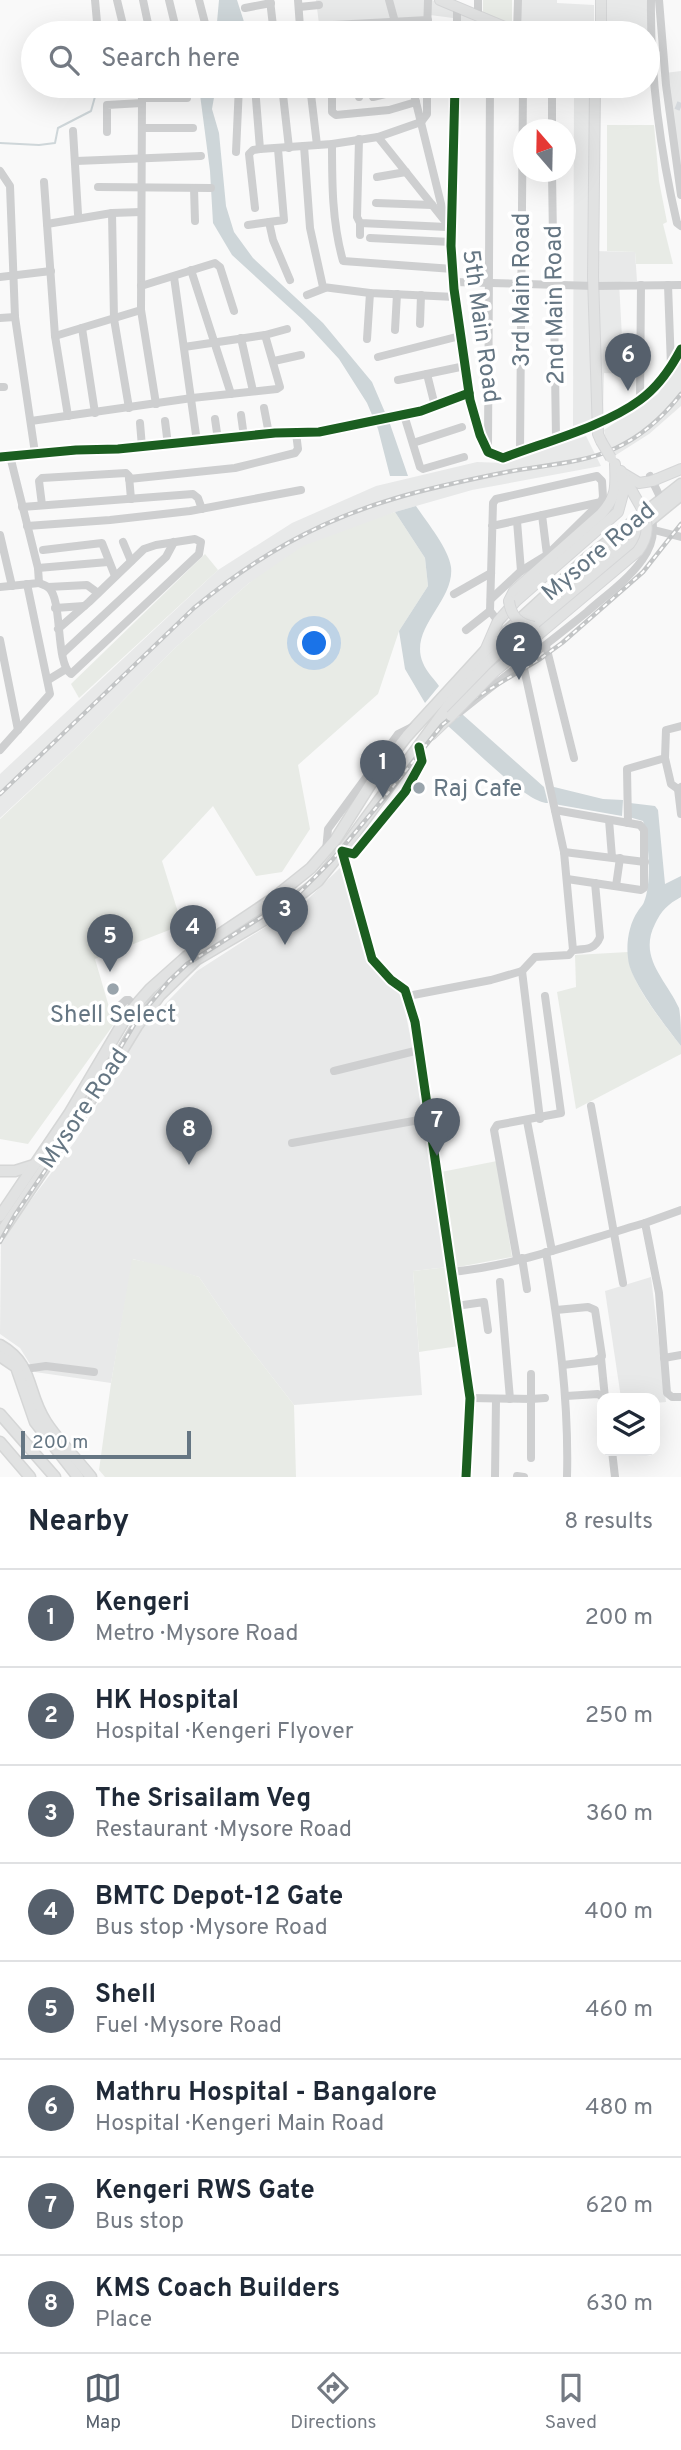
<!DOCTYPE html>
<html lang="en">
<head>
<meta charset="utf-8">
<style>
  :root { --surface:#fff; --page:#f6f6f7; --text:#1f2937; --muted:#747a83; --line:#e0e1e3; --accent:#56606c }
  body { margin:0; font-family:Overpass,sans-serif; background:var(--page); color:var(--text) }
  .controls { position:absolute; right:21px; bottom:21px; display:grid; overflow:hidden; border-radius:14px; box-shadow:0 7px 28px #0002 }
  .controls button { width:63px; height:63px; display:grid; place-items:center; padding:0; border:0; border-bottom:2px solid var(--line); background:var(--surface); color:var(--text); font:35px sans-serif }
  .compass { position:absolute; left:513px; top:119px; width:63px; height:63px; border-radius:50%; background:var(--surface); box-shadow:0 7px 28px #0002; rotate:340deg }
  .scale { position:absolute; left:21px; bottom:18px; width:170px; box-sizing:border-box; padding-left:7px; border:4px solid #657683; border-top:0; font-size:19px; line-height:24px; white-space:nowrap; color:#657683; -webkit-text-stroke:5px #fff; paint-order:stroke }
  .you { position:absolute; left:315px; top:644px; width:24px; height:24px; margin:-18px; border:5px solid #fff; border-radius:50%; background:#1a73e8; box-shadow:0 0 0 10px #1a73e833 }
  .badge { display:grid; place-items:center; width:46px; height:46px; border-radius:50%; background:var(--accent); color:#fff; font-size:23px; font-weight:700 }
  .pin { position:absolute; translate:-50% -58px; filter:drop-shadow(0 2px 4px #0008) }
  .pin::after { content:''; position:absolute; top:37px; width:24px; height:21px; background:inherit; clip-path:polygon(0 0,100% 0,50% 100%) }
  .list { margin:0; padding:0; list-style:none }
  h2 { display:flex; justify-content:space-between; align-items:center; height:91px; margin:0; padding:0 28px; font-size:30px }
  h2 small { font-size:23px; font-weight:400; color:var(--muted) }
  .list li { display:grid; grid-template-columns:46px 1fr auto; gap:21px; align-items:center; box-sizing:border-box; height:98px; padding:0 28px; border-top:2px solid var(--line) }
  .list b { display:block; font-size:26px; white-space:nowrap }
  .list p { margin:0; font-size:23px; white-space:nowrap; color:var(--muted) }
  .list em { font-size:23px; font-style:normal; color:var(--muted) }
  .icon { flex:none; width:38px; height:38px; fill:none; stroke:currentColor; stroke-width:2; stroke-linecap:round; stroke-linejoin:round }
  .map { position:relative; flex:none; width:681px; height:1477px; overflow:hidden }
  .search { position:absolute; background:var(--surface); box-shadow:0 7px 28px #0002; left:21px; right:21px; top:21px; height:77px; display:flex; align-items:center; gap:18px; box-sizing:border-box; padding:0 24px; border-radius:38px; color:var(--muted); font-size:26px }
  .sheet { height:875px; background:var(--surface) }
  nav { display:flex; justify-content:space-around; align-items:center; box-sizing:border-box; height:98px; border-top:2px solid var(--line); background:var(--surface); font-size:19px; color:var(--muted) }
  nav a { display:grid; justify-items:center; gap:4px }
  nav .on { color:var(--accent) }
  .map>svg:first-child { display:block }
  .built { fill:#e8e9e9 }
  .green { fill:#e8ebe6 }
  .water { fill:#ced6d9 }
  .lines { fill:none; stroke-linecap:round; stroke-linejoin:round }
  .stream { stroke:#ced6d9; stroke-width:2 }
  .minor-tunnel { stroke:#d4d8dc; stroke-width:8; stroke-dasharray:8 4; stroke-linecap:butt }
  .major-casing { stroke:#d5d6d7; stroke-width:12 }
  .highway-casing { stroke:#d5d6d6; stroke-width:13 }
  .minor { stroke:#cecfd0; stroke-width:8 }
  .major { stroke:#e1e2e2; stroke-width:10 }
  .highway { stroke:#e1e2e2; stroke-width:10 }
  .rail-casing { stroke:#c3c5c6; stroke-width:4.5 }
  .rail { stroke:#fff; stroke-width:2; stroke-dasharray:5; stroke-linecap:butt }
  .major-bridge-casing { stroke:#d5d6d7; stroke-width:12; stroke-linecap:butt }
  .major-bridge { stroke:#e1e2e2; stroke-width:10 }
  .cycleway-casing { stroke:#fff; stroke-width:13 }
  .cycleway { stroke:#1b5e20; stroke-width:9 }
  .poi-dot { fill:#99a4ac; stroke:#fff; stroke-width:2.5 }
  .labels { text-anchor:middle; stroke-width:7; stroke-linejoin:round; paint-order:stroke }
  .street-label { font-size:24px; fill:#657683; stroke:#fff }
  .poi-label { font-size:24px; fill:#657683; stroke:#fff; text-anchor:start }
</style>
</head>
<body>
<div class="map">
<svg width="681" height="1477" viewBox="0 0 681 1477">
  <rect width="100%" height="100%" fill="#f9f9f9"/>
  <g class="built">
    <polygon points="316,0 432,0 488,23 495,33 454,33 453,18 430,15 424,19 319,24"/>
    <polygon points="521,0 557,0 557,3 594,5 594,33 536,33 520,27"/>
    <polygon points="605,0 649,0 648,76 648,33 605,33"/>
    <polygon points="681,71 681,181 665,73"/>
    <polygon points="574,86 593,86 593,251 635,252 637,281 619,282 624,374 604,373 603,415 573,427"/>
    <polygon points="681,359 681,406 649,434 616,455 606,441 604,430 658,394"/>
    <polygon points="586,436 601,466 472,490 395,512 249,583 175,648 78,746 0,818 0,774 218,570 292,523 376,486 477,462 504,463"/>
    <polygon points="344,864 368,959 389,983 401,990 418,1075 448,1267 413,1271 422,1395 294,1405 231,1324 199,1277 133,1259 111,1383 35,1372 20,1348 0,1334 1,1240 76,1140 143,1027 197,971 306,901"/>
    <polygon points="651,1277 666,1402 655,1403 655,1398 621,1398 605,1291"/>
  </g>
  <g class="green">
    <polygon points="483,0 512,0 512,24 483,13"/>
    <polygon points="607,125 654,125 659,181 667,222 663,224 673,264 636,264 635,252 607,251"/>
    <polygon points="395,512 425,558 428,586 399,631 378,694 298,765 310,829 282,872 256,876 213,806 162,861 182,925 95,959 114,1024 28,1144 0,1139 0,819 78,746 175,648 249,583 303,546"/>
    <polygon points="205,554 218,570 79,698 71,684"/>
    <path d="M628 952C627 980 664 1024 681 1046V1054L576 1109 557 992 576 987 575 955Z"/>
    <polygon points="497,1161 512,1257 453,1268 441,1172"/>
    <polygon points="132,1259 165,1266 199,1277 231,1324 294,1405 296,1477 105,1477 99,1470 111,1383"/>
    <polygon points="448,1267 459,1346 419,1352 413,1271"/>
  </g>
  <g class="water">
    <polygon points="219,0 237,0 246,28 236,29 234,33 216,33"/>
    <polygon points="216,86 212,109 219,133 226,206 234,232 253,258 323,323 372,382 390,424 408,476 390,476 378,429 367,403 339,359 303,320 232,255 213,223 210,171 199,87"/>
    <path d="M416 506C426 521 449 549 451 567 455 601 408 628 423 663 426 671 434 679 439 686L425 703 405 669 399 631 428 586 425 558 395 512Z"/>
    <path d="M462 714 544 787 548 803C527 804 467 742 448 726Z"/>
    <polygon points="550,786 603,799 623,800 622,816 554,804"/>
    <path d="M630 803 655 806 658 810 665 884 681 876V897C668 904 661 911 655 924 638 958 666 979 679 1008 681 1018 681 1035 681 1046 667 1028 629 980 628 958 626 943 629 924 638 911 639 909 643 905 644 902 652 883 649 841 643 821L629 817Z"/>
  </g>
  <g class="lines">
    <polyline class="stream" points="0,143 39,145 55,143 58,128 91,111 98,86"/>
    <polyline class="minor-tunnel" points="676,105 681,107"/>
    <g class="major-casing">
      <g id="major">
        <polyline points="440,0 519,33"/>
        <polyline points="601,33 601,0"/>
        <polyline points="595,86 593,277 598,434 601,441"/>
        <polyline points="624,474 639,483 652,481"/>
        <polyline points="624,477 641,507"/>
        <polyline points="657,479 681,469"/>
        <path d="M509 601 514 591 601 514C617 496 616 487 615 464"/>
        <polyline points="534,627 544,622 629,545 640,532"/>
        <polyline points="485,651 498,621 516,601 618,512 624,490 621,471"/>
        <polyline points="431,735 451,716"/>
      </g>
    </g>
    <g class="highway-casing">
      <g id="highway">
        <polyline points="0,1171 15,1171 34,1165"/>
        <polyline points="0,1216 69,1114 128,1014 150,989 186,957 271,900 311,868 336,839 375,777 407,736 485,651 588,557 681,484"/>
        <polyline points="0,1234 106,1077 137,1026 160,995 196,960 281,910 318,881 342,851 450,703 488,662 558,596 681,495"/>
        <path d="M0 1345C35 1365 26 1392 46 1422 59 1442 77 1459 91 1477"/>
        <polyline points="0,1356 16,1367 35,1422 78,1477"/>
        <polyline points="0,1414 55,1477"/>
        <polyline points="0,1442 30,1477"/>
      </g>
    </g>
    <g class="minor">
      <polyline points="95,0 98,33"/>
      <polyline points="117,0 125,33"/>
      <polyline points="143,0 150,33"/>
      <polyline points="169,0 177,33"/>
      <polyline points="270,0 273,26 276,28 428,20"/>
      <polyline points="298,0 300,27"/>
      <polyline points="389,0 398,33"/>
      <path d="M651 0C650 75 660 150 677 223L681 226"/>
      <polyline points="659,0 666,85 681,195"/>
      <polyline points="299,7 319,5"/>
      <polyline points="245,8 271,3"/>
      <polyline points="478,16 478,0"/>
      <polyline points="517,32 518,0"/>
      <polyline points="199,33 204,33 206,27 199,0"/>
      <polyline points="427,33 428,0"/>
      <polyline points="457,33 457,7"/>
      <polyline points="490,33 490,21"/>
      <polyline points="138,86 142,98 141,310 156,404"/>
      <polyline points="282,86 289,148"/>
      <polyline points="310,86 317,145"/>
      <polyline points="332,86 332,112 336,115 389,110 416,102"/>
      <polyline points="358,86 359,97"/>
      <polyline points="412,86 444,216"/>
      <polyline points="427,86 427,114 421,122 378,137 445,221"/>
      <path d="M455 86 451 246 454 289 470 400 480 435 488 452 503 458C545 442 605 426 640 400 658 387 671 368 681 349"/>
      <polyline points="552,86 552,130"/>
      <polyline points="373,97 413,87"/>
      <polyline points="142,98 187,98"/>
      <polyline points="256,99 260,149 332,144 378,137"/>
      <polyline points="142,128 193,128"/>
      <polyline points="73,131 78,214"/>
      <polyline points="107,132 107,105 142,103"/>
      <polyline points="359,139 357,217 360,223 447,227"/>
      <path d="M332 144C332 183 332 222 343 261L453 269"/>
      <polyline points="304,146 310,228 323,287 370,293 455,297"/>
      <polyline points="278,149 284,220 269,222 273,240 290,280"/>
      <polyline points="236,152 239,86"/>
      <polyline points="76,161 201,156"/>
      <polyline points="0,171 10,186 15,317 35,453"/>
      <polyline points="552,172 556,438"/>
      <polyline points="377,177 406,172"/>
      <polyline points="44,182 55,336 68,416"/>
      <polyline points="98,187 211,188"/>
      <polyline points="194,188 195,221"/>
      <polyline points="376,203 432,205"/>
      <polyline points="255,208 249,154 253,150 260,149"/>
      <polyline points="112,213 114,319 129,408"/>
      <polyline points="360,223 360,235"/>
      <polyline points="47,224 112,213 141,212"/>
      <polyline points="248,225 269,222"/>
      <polyline points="370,238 451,242"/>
      <polyline points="191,270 231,394"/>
      <polyline points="0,277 51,271"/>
      <polyline points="174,277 197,442"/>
      <polyline points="454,282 595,286 681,285"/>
      <polyline points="668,285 671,366"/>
      <polyline points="141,286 215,263 220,267 234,311"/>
      <polyline points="307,295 325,288"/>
      <polyline points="0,318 15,317"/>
      <polyline points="420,324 421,295"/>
      <polyline points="82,328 95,413"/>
      <polyline points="395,330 397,294"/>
      <polyline points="265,335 287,329"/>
      <polyline points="55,336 141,310"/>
      <polyline points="241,338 253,391"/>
      <polyline points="367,339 370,293"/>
      <polyline points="378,357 460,336"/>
      <polyline points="274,361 301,355"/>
      <polyline points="427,374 435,406"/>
      <polyline points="398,380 465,366"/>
      <polyline points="0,387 4,387"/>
      <polyline points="640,401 641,285"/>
      <polyline points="264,408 269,434"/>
      <polyline points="241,415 244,437"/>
      <polyline points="404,415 420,467 423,469 464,457"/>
      <polyline points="215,419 218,440"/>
      <polyline points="31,421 192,398 277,389 280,387 265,335 184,347"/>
      <polyline points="165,421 168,445"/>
      <polyline points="140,423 142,447"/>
      <polyline points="413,443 462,427"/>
      <polyline points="488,447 490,86"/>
      <polyline points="520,451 523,86"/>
      <polyline points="0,457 76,450 118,449 275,433 319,432 421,411 469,393"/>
      <polyline points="650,476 661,499"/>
      <polyline points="129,479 235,468 295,453 298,449 296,433"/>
      <polyline points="42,505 39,481 42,478 126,473 129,476 131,499"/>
      <polyline points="22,507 193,494 198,498 202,509"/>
      <polyline points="517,521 521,571"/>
      <polyline points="27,526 110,520 190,511 301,490"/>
      <polyline points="492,526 601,502 603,497 602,481 597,476 496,499 493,503 490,611 498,621"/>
      <polyline points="654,530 681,537"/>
      <polyline points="0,535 12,586"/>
      <polyline points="123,542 131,561"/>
      <polyline points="43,550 102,543 115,576"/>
      <polyline points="547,555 601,502"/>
      <polyline points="38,568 108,562"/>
      <path d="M39 583C41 584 47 586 49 588 63 601 55 663 71 674L199 554 201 542 195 539 156 545 144 549 89 602 58 629"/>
      <polyline points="0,587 39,583 38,568 10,456"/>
      <polyline points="48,587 87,585 98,593"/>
      <polyline points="454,594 491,573"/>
      <polyline points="491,599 521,571 547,555 542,515"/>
      <polyline points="55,608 84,606"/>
      <polyline points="466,630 490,611"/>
      <polyline points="0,640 18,730"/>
      <polyline points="546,646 574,758"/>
      <polyline points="63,653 166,557 174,542"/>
      <polyline points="48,680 66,669"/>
      <path d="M460 712C502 678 545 646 587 612 605 596 628 580 642 560 651 548 655 534 652 519"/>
      <polyline points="419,747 422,761 405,792 354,854 342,851 372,959 391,980 405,990 415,1022 470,1398 466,1477"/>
      <polyline points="0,750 50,694 27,584"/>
      <polyline points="665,758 671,784 678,789 681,787"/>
      <polyline points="678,789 681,814"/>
      <polyline points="555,810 640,825 644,830 644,888 641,890 567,879"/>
      <polyline points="609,820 612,857"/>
      <polyline points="628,823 627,769 665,758 666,730 681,726"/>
      <polyline points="326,851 328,829 398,734 414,726"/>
      <polyline points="564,852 645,862"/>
      <polyline points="616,886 620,858"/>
      <path d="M573 950C586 949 595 950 600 937L595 883"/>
      <polyline points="522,971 540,1119"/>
      <polyline points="408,996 491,980 522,971 535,957 569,955 573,950 564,852 523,664"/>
      <polyline points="120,1028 114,1011 126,1000 129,1000 135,1007"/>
      <polyline points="334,1071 419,1050"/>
      <polyline points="591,1106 623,1283"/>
      <polyline points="527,1121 552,1251"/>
      <polyline points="292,1143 430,1118"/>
      <polyline points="645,1223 681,1210"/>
      <path d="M546 1252C559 1327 569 1401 567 1477"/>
      <polyline points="522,1258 527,1289"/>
      <polyline points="517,1259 494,1130 497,1125 561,1113 545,996"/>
      <path d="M451 1272C517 1266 581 1241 645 1223L659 1293 667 1393 672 1397H681"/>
      <polyline points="500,1282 510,1399"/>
      <polyline points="456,1306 484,1302 488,1330"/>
      <polyline points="556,1310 588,1307 595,1310 602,1356 596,1361 563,1365"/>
      <polyline points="601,1358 605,1398"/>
      <polyline points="664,1358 681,1355"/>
      <polyline points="25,1369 46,1366 94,1372"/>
      <polyline points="531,1374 531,1399 545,1398"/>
      <polyline points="566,1396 598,1394 604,1398"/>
      <polyline points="470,1398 531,1399 531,1458"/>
      <polyline points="612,1451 615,1477"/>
      <polyline points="517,1476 524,1477"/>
      <polyline points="495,1477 496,1399"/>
    </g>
    <use href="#major" class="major"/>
    <use href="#highway" class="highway"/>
    <g class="rail-casing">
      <g id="rail">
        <path d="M0 794 194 608C256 557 316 522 393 499 432 487 472 479 512 471 546 465 584 463 616 448 642 436 663 417 681 394"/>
        <polyline points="0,1242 15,1215 63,1144 138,1018 169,981 187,964 298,894 332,860 384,798 442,725 475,698 540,659 562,643 643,572 681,524"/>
      </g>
    </g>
    <use href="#rail" class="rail"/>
    <g class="major-bridge-casing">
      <g id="major-bridge">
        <polyline points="601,441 611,458"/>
        <polyline points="652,481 657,479"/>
        <path d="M509 601C511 616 518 624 534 627"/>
        <path d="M451 716 494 672 638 551C649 536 649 523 641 507"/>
      </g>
    </g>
    <use href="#major-bridge" class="major-bridge"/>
    <g class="cycleway-casing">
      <g id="cycleway">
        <path d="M455 86 451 246 454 289 470 400 480 435 488 452 503 458C545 442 605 426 640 400 658 387 671 368 681 349"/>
        <polyline points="0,457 76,450 118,449 275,433 319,432 421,411 469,393"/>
        <polyline points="419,747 422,761 405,792 354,854 342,851 372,959 391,980 405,990 415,1022 470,1398 466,1477"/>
      </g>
    </g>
    <use href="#cycleway" class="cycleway"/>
  </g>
  <g class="poi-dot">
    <circle cx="419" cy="788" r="7"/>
    <circle cx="113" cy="989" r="7"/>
  </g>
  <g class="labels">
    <g class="street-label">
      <text transform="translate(521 290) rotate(-90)" y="8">3rd Main Road</text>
      <text transform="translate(554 305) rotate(-91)" y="8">2nd Main Road</text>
      <text transform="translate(482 326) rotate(82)" y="8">5th Main Road</text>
      <text transform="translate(598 551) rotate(-40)" y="8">Mysore Road</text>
      <text transform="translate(83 1108) rotate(-56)" y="8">Mysore Road</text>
    </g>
    <g class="poi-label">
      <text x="433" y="796">Raj Cafe</text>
      <text x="113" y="1022" text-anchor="middle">Shell Select</text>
    </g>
  </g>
</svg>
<div class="controls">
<button><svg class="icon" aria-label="layers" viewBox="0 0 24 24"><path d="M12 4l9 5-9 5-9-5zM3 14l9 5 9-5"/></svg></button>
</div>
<svg class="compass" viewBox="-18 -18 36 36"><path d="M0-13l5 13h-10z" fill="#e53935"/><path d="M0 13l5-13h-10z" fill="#747a83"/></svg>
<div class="scale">200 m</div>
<div class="you"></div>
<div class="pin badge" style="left:383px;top:798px">1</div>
<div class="pin badge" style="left:519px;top:680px">2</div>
<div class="pin badge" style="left:285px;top:945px">3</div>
<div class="pin badge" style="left:193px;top:963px">4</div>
<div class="pin badge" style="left:110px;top:972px">5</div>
<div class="pin badge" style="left:628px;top:391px">6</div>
<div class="pin badge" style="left:437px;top:1156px">7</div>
<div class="pin badge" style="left:189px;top:1165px">8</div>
<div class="search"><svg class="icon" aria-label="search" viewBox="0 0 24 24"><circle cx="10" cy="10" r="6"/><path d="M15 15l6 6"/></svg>Search here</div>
</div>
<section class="sheet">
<h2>Nearby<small>8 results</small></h2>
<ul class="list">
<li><span class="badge">1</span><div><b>Kengeri</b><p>Metro · Mysore Road</p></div><em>200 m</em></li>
<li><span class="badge">2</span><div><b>HK Hospital</b><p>Hospital · Kengeri Flyover</p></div><em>250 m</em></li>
<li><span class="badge">3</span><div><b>The Srisailam Veg</b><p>Restaurant · Mysore Road</p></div><em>360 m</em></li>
<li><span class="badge">4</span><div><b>BMTC Depot-12 Gate</b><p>Bus stop · Mysore Road</p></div><em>400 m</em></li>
<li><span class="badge">5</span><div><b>Shell</b><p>Fuel · Mysore Road</p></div><em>460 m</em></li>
<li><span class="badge">6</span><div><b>Mathru Hospital - Bangalore</b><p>Hospital · Kengeri Main Road</p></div><em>480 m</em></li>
<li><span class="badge">7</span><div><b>Kengeri RWS Gate</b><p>Bus stop</p></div><em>620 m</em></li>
<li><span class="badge">8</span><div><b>KMS Coach Builders</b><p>Place</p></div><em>630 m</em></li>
</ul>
</section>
<nav>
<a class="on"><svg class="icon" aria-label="map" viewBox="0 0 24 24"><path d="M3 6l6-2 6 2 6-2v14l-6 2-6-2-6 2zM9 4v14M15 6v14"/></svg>Map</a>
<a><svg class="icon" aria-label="directions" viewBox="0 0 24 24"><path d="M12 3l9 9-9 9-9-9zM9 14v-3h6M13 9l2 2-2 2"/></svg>Directions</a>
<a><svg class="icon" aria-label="saved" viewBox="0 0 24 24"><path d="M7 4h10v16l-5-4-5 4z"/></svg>Saved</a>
</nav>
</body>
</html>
